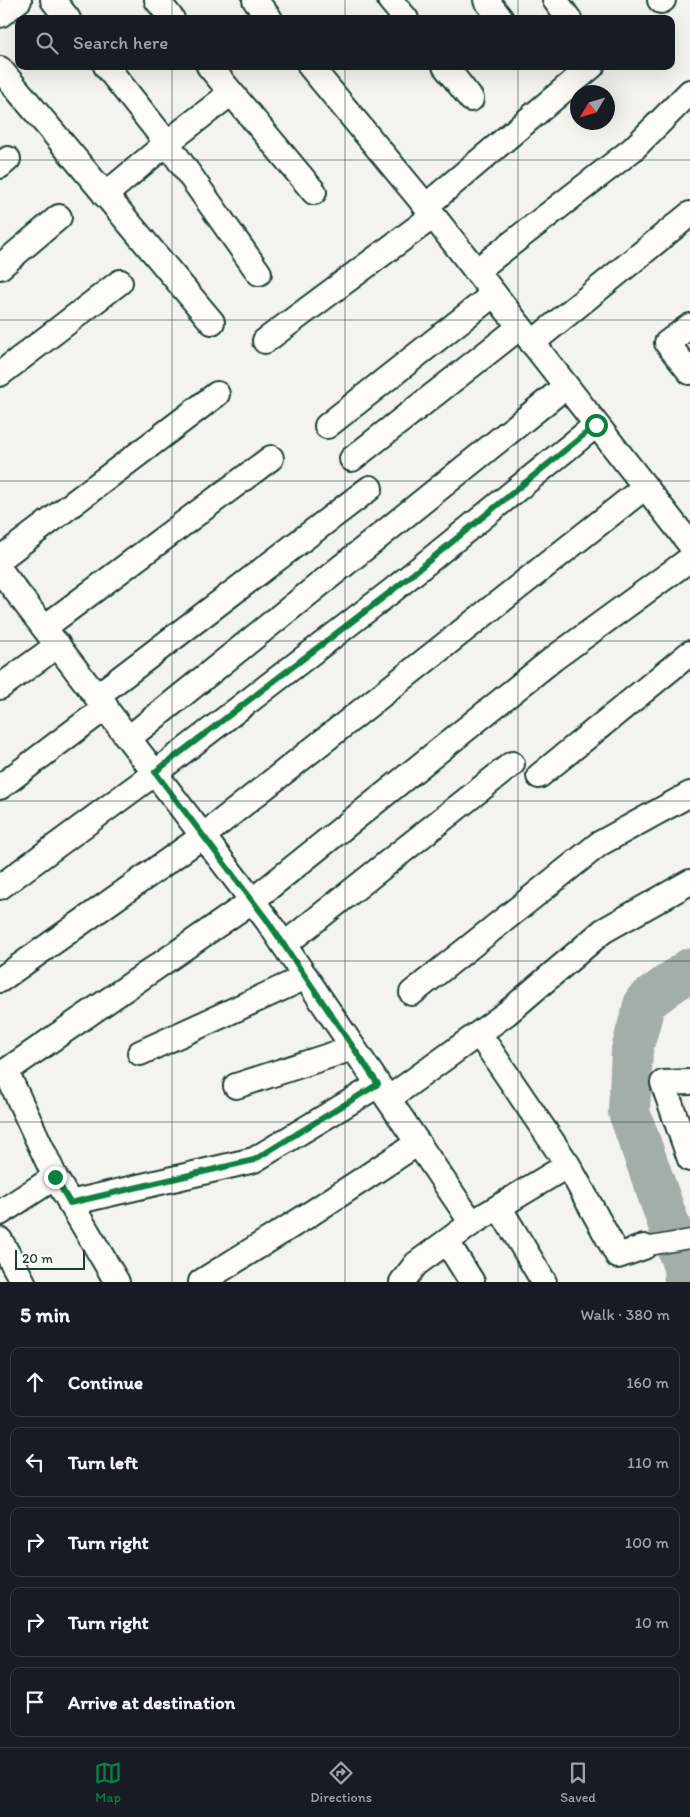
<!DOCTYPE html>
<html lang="en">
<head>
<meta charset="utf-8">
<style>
  :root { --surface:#171b24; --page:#20242c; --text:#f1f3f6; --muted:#9ea1a6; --line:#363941; --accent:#0b8043 }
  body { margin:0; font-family:Itim,sans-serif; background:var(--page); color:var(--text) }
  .compass { position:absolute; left:570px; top:85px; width:45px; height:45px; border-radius:50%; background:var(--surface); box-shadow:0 5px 20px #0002; rotate:232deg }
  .scale { position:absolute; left:15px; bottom:12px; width:70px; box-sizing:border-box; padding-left:5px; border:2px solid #1f3d34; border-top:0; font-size:14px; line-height:18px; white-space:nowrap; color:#1f3d34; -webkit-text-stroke:4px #fdfcf7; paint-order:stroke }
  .stop { position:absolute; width:15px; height:15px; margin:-11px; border:4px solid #0b8043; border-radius:50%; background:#fff }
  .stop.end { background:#0b8043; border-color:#fff; box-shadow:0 1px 5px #0008 }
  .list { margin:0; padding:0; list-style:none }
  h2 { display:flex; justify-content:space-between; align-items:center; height:65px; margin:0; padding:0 20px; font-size:21px }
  h2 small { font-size:16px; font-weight:400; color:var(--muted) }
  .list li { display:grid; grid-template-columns:32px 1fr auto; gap:15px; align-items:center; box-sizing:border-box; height:70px; margin:0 10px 10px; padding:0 10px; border:1px solid var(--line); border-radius:10px }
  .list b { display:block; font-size:19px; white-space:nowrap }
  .list em { font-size:16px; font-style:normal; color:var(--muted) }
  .icon { flex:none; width:28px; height:28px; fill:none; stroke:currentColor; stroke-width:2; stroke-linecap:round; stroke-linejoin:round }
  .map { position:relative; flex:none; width:690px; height:1282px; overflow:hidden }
  .search { position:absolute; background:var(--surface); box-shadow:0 5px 20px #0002; left:15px; right:15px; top:15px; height:55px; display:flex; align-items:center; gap:12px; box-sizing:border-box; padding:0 18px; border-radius:10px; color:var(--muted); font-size:19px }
  .sheet { height:465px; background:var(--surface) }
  nav { display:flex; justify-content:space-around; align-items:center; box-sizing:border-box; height:70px; border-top:1px solid var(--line); background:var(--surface); font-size:14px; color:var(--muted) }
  nav a { display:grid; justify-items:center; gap:2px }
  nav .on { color:var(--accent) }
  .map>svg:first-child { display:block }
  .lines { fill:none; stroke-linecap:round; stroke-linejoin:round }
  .river { stroke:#a3aea7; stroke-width:42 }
  .pedestrian-casing { stroke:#1f3d34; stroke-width:21 }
  .minor-casing { stroke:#1f3d34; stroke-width:28 }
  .pedestrian { stroke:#fdfcf7; stroke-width:18 }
  .minor { stroke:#fdfcf7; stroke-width:24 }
  .route { stroke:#0b8043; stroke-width:6 }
  .grid { fill:none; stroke:#1f3d34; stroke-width:1; stroke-opacity:0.55 }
</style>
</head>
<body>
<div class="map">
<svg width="690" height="1282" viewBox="0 0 690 1282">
  <rect width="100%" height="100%" fill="#f4f4ef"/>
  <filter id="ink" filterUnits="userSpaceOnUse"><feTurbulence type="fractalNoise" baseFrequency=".02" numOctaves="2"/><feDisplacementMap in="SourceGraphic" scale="10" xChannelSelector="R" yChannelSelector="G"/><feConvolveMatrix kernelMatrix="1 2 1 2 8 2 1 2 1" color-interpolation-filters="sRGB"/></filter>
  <g filter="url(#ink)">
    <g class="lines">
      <polyline class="river" points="685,1282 684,1267 629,1112 632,1050 645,1002 690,969"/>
      <g class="pedestrian-casing">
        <polyline id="pedestrian" points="644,1247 690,1239"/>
      </g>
      <g class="minor-casing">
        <g id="minor">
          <polyline points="53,0 68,19"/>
          <polyline points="157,0 172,19"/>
          <polyline points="255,0 270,19"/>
          <polyline points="390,0 406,19"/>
          <polyline points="486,0 501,19"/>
          <polyline points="555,0 569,19"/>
          <polyline points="660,0 661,1 663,0"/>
          <polyline points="0,15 19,0"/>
          <polyline points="106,66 167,143 259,273"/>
          <polyline points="209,66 314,192"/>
          <polyline points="310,66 420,199 690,544"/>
          <polyline points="445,66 471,99"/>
          <polyline points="0,69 212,322"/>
          <polyline points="0,166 8,159"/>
          <polyline points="105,195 167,143 231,93"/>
          <polyline points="426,206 592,66"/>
          <polyline points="0,267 59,217"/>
          <polyline points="476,271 633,149 690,92"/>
          <polyline points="690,326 667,343 690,372"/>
          <polyline points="265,341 433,216"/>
          <polyline points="532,343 690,214"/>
          <polyline points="0,374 120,282"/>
          <polyline points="327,426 494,294"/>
          <polyline points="352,459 520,327"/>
          <polyline points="0,559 217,394"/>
          <polyline points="0,570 267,920 472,1223"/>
          <polyline points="45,627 271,458"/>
          <polyline points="0,687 58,645"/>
          <polyline points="97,696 370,488"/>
          <polyline points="129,738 566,386"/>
          <polyline points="539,776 690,653"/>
          <polyline points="0,787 106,707"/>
          <polyline points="0,887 155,773 393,590 596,425"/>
          <polyline points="284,945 512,764"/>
          <polyline points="0,980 203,836 645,487"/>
          <polyline points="412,993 599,844 690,794"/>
          <polyline points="479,1034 568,1165"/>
          <polyline points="140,1053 306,977"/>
          <polyline points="690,1082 663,1083 690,1159"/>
          <polyline points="236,1086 353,1048"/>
          <polyline points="388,1099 507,1013 603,931 690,882"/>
          <polyline points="55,1177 6,1071 252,901 553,659 690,559"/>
          <polyline points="70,1203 254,1160 378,1085"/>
          <polyline points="499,1207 544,1282"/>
          <polyline points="0,1213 55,1177 117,1282"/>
          <polyline points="0,1240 23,1282"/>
          <polyline points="447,1242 472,1282"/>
          <polyline points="201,1282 310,1214 418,1143"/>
          <polyline points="402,1282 416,1264 472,1223 568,1165 618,1256 644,1247"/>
        </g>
      </g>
      <use href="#pedestrian" class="pedestrian"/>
      <use href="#minor" class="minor"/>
    </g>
  </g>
  <g class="lines" filter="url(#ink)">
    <polyline class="route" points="55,1177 70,1203 254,1160 378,1084 267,920 155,772 393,590 596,425"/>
  </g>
  <path class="grid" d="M172 0V19M345 0V19M518 0V19M172 66V1282M345 66V1282M518 66V1282M0 160H690M0 320H690M0 481H690M0 641H690M0 801H690M0 961H690M0 1122H690"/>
</svg>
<svg class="compass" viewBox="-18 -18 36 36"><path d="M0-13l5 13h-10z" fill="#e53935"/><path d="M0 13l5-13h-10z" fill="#9ea1a6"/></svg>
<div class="scale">20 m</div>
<div class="stop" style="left:596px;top:425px"></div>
<div class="stop end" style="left:55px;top:1177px"></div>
<div class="search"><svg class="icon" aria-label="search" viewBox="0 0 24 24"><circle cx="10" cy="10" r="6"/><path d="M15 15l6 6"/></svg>Search here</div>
</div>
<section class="sheet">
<h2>5 min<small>Walk · 380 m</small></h2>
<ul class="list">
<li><svg class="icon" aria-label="ahead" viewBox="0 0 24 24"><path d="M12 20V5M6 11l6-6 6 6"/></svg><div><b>Continue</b></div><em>160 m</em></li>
<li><svg class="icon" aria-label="left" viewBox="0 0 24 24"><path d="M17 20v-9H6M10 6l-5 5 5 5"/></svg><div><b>Turn left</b></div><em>110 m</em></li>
<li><svg class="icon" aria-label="right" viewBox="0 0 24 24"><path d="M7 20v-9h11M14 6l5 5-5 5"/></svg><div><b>Turn right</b></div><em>100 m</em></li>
<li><svg class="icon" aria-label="right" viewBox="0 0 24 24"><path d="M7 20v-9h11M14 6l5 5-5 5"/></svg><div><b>Turn right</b></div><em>10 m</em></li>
<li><svg class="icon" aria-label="arrive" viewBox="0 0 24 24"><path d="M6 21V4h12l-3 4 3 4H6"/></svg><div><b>Arrive at destination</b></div></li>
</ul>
</section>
<nav>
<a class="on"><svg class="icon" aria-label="map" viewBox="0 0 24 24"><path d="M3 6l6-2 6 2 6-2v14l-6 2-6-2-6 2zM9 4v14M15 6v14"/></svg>Map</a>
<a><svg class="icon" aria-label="directions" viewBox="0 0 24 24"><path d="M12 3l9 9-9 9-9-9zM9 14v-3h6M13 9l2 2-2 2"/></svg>Directions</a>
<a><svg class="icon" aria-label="saved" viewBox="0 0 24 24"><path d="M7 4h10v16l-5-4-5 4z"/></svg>Saved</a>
</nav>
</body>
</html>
